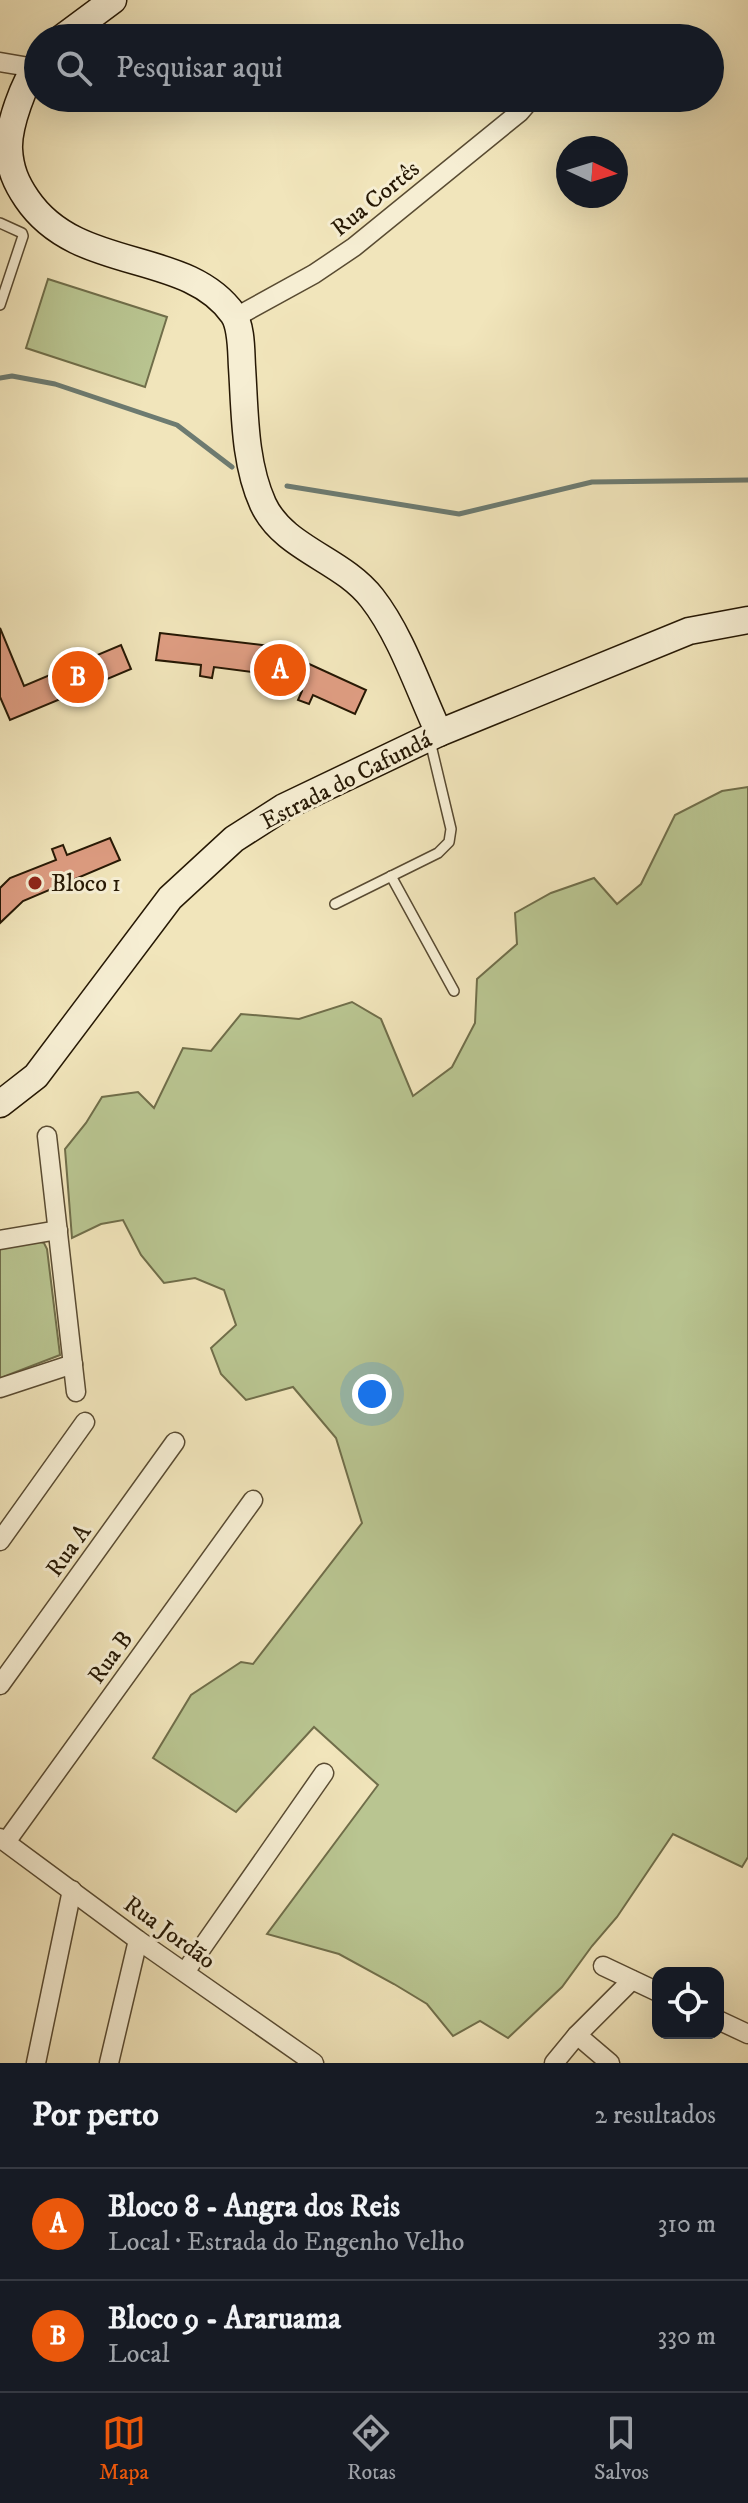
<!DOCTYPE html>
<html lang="pt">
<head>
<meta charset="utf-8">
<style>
  :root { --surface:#171b24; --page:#20242c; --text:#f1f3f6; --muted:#9ea1a6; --line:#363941; --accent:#ea580c }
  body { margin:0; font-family:"IM FELL DW Pica",serif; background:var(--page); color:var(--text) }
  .controls { position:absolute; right:24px; bottom:24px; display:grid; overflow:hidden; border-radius:16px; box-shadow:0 8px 32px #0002 }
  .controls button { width:72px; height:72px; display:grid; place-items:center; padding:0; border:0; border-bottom:2px solid var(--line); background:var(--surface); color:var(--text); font:40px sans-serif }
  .compass { position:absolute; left:556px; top:136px; width:72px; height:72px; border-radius:50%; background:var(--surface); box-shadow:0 8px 32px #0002; rotate:94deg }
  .you { position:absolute; left:372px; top:1394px; width:28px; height:28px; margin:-20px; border:6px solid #fff; border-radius:50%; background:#1a73e8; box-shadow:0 0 0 12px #1a73e833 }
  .badge { display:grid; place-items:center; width:52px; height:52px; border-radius:50%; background:var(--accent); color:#fff; font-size:26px; font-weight:700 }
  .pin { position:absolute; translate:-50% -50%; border:4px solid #fff; box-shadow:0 2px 8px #0006 }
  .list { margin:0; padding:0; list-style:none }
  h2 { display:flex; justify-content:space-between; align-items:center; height:104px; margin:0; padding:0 32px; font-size:34px }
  h2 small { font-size:26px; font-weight:400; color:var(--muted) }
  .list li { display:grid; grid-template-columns:52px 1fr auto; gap:24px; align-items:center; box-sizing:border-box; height:112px; padding:0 32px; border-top:2px solid var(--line) }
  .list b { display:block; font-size:30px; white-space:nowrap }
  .list p { margin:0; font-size:26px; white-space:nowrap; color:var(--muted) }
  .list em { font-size:26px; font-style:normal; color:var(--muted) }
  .icon { flex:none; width:44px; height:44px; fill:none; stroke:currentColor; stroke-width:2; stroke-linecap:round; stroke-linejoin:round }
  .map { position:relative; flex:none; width:748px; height:2063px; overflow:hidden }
  .search { position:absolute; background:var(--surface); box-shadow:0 8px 32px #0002; left:24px; right:24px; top:24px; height:88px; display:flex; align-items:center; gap:20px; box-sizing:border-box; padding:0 28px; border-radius:44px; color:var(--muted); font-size:30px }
  .sheet { height:328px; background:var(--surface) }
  nav { display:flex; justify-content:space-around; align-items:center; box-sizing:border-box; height:112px; border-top:2px solid var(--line); background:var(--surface); font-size:22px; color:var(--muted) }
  nav a { display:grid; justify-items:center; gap:4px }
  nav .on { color:var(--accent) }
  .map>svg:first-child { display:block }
  .green { fill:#b9c591; stroke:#706e4a; stroke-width:2 }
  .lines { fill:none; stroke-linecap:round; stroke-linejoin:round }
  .stream { stroke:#6d7b71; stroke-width:5 }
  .building { fill:#dd9c81; stroke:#261804; stroke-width:2 }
  .lane-casing { stroke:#594b32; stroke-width:12 }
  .street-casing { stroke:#594b32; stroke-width:21 }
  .secondary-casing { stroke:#261804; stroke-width:29 }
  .lane { stroke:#f6eed3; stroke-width:9 }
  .street { stroke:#f6eed3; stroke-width:18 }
  .secondary { stroke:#f6eed3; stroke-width:26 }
  .poi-dot { fill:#8f2418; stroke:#f6eed3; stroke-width:3 }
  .labels { text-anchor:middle; stroke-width:6; stroke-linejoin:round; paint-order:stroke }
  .street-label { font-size:24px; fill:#261804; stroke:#f6eed3 }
  .poi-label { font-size:24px; fill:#261804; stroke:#f6eed3; text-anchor:start }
</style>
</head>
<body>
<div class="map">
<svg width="748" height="2063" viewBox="0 0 748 2063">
  <rect width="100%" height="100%" fill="#f1e5bb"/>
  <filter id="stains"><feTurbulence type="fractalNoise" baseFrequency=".0025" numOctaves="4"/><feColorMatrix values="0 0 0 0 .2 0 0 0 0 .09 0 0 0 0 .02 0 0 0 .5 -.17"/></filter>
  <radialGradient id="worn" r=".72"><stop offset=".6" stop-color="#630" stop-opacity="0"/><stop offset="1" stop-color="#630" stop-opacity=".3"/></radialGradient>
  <g class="green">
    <polygon points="48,279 167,317 145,387 26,348"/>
    <polygon points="748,787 748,1857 742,1867 673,1834 617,1917 592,1946 562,1987 508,2038 480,2021 453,2036 427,2004 394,1984 339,1954 267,1934 378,1785 314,1727 236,1812 153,1758 191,1695 241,1662 253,1664 362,1523 336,1438 293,1387 246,1400 221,1374 211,1348 236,1325 224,1290 195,1278 164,1283 141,1255 123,1220 101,1224 72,1238 65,1149 86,1123 102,1097 138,1092 154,1108 183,1048 211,1051 241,1014 299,1019 352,1002 381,1019 413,1096 452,1067 475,1023 477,979 517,944 515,913 551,893 594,878 617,904 641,884 675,815 722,791"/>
    <polygon points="38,1241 44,1243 47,1249 60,1355 0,1378 0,1247"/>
  </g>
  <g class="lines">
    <g class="stream">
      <polyline points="0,378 12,376 55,384 177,425 232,467"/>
      <polyline points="287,486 459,514 592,482 748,480"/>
    </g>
  </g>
  <g class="building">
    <polygon points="0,628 24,686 121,645 131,669 88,687 91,696 80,700 77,692 10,720 0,697"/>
    <polygon points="160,633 270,646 366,690 355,714 313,695 309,704 298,700 302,691 260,673 214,667 212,678 200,676 201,665 156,660"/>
    <polygon points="110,838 120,860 23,901 0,923 0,888 10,878 56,860 52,849 63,845 67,855"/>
  </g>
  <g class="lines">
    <g class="lane-casing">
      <g id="lane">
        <polyline points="0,223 22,233 23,236 0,305"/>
        <polyline points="391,876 454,991"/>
        <polyline points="335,904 438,853 449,842 451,829 430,741"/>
      </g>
    </g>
    <g class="street-casing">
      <g id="street">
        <polyline points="0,62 35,68"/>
        <polyline points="236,317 314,274 354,247 520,112 532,98"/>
        <polyline points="47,1136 76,1392"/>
        <polyline points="0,1240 58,1230"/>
        <polyline points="0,1388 73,1364"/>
        <polyline points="0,1541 85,1422"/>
        <polyline points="0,1685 175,1442"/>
        <polyline points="0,1838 138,1940 314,2063"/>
        <polyline points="6,1842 253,1500"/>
        <polyline points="603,1966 658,1992"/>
        <polyline points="185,1972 324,1773"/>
        <polyline points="718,2020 748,2034"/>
        <polyline points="577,2035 610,2063"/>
        <polyline points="36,2063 72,1890"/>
        <polyline points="109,2063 138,1940"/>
        <polyline points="554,2063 577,2035 632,1980"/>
      </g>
    </g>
    <g class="secondary-casing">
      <g id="secondary">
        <polyline points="62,38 113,0"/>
        <path d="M38 64C24 82 8 126 9 149 10 169 16 183 27 199 78 274 186 248 233 314 242 327 241 352 242 367 245 412 244 462 263 504 284 549 342 559 372 598 401 635 419 690 439 733"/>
        <polyline points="0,1104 36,1076 170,898 234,839 284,807 439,733 689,631 748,620"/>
      </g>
    </g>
    <use href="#lane" class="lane"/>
    <use href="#street" class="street"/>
    <use href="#secondary" class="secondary"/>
  </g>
  <circle class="poi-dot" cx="35" cy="883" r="8"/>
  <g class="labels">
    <g class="street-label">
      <text transform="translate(375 198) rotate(-39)" y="8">Rua Cortês</text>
      <text transform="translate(346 780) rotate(-27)" y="8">Estrada do Cafundá</text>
      <text transform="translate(68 1550) rotate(-54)" y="8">Rua A</text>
      <text transform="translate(110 1657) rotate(-54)" y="8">Rua B</text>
      <text transform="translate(170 1932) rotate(36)" y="8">Rua Jordão</text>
    </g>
    <g class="poi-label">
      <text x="51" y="891">Bloco 1</text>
    </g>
  </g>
  <rect width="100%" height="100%" filter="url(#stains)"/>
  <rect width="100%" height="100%" fill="url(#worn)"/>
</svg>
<div class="controls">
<button><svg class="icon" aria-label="locate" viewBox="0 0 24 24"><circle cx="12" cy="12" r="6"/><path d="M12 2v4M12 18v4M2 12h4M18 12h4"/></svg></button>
</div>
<svg class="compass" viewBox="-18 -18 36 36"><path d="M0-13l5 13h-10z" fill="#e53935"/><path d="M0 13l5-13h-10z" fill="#9ea1a6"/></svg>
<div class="you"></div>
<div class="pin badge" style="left:280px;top:670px">A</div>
<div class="pin badge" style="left:78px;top:677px">B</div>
<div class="search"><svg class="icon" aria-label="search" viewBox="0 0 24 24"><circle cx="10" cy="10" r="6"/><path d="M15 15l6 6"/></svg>Pesquisar aqui</div>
</div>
<section class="sheet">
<h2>Por perto<small>2 resultados</small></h2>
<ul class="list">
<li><span class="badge">A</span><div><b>Bloco 8 - Angra dos Reis</b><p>Local · Estrada do Engenho Velho</p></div><em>310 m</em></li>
<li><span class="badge">B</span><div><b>Bloco 9 - Araruama</b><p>Local</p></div><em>330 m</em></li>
</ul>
</section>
<nav>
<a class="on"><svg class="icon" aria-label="map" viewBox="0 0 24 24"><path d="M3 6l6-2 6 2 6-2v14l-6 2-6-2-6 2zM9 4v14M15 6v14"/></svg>Mapa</a>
<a><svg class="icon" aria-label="directions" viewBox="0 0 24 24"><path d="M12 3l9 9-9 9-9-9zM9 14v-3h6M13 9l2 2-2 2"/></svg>Rotas</a>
<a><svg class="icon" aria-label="saved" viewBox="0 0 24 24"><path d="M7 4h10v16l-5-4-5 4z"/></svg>Salvos</a>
</nav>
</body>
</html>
